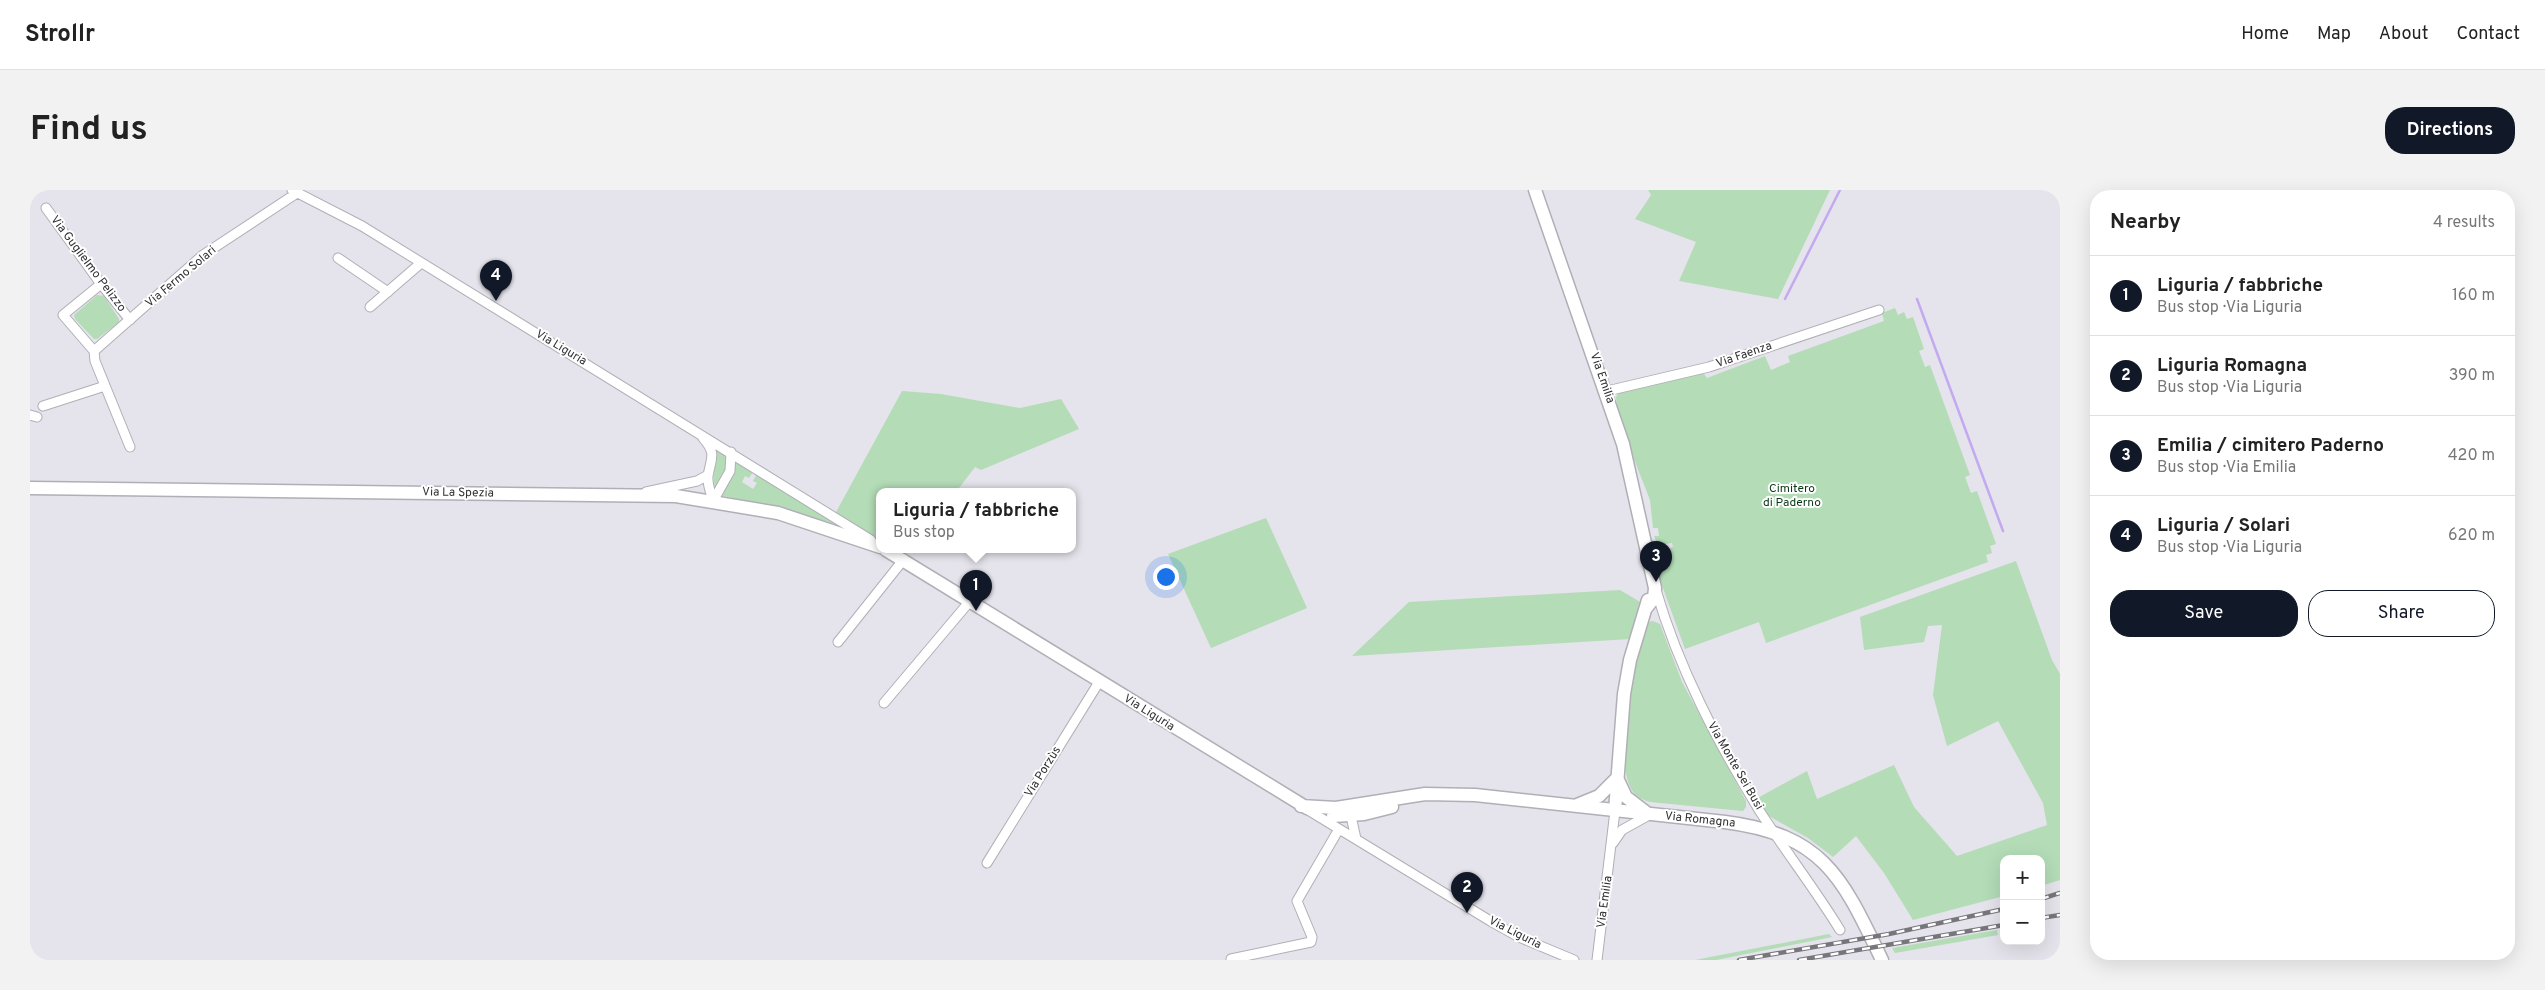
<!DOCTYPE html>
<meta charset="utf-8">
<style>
:root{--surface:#fff;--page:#f2f2f2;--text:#222;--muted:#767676;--line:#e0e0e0;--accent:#111827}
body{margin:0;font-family:Overpass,sans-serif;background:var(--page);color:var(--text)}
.controls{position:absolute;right:15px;bottom:15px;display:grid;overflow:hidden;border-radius:10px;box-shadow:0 5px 20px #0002}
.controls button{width:45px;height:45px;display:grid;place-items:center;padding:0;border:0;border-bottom:1px solid var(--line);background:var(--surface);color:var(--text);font:25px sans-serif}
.you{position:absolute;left:1135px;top:386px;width:18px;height:18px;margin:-12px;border:4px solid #fff;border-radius:50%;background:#1a73e8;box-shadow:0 0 0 8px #1a73e833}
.badge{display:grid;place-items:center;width:32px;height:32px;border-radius:50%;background:var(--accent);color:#fff;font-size:16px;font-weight:700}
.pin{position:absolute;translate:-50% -41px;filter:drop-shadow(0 1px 2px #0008)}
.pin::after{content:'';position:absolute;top:26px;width:18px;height:15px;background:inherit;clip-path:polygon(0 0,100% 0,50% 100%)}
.popup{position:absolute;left:846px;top:298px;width:200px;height:65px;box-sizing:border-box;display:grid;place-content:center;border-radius:10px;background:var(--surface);filter:drop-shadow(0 1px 4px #0005);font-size:16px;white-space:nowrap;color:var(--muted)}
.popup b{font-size:19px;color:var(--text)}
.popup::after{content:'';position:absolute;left:50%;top:100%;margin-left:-10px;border:10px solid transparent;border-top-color:var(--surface)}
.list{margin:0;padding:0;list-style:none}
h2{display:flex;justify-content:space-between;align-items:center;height:65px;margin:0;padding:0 20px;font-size:21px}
h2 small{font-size:16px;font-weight:400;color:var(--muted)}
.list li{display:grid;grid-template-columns:32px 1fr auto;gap:15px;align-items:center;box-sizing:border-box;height:80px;padding:0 20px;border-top:1px solid var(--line)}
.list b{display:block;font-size:19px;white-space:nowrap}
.list p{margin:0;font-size:16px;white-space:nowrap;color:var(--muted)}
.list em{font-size:16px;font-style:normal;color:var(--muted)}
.actions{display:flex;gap:10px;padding:15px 20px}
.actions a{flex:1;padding:11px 0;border:1px solid var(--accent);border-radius:20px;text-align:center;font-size:18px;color:var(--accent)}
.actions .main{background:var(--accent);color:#fff}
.map{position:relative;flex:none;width:2030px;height:770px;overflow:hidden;border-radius:20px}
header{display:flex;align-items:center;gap:30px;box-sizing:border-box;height:70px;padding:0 25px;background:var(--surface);border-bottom:1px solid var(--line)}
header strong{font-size:24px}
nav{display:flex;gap:28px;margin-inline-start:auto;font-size:18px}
.intro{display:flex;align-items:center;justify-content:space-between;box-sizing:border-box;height:120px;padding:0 30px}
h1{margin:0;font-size:35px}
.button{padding:12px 22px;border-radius:20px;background:var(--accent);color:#fff;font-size:18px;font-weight:700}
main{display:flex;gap:30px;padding:0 30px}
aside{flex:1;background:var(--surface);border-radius:20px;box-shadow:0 5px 20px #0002}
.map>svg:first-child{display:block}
.green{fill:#b3dcb7}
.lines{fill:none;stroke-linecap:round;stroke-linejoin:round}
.stream{stroke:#c3aaf0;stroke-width:2.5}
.street-casing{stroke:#b1afb6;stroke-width:11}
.secondary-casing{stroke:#b1afb6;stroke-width:15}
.street{stroke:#fff;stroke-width:9}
.secondary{stroke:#fff;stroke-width:12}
.rail-casing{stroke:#77767b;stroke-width:4.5}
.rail{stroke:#fff;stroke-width:2.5;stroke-dasharray:8;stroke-linecap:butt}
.labels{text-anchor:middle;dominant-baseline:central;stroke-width:4;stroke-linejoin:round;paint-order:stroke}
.street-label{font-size:12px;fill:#302f32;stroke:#fff}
.park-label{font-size:12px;fill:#0a3915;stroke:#fff}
</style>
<header>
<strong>Strollr</strong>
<nav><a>Home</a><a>Map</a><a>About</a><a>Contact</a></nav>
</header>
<div class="intro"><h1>Find us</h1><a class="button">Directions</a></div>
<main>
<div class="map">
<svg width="2030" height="770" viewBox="0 0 2030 770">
<rect width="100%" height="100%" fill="#e5e3eb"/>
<path class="green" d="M1618,0H1800L1748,109L1649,91L1666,52L1605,29L1621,5Z
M67,105L74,106L89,129V132L67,149H64L45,129L44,125Z
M1865,118L1868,125L1874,122L1877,129L1883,127L1894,159L1889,161L1895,177L1900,175L1940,285L1935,287L1941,303L1947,301L1966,354L1960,356L1962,363L1956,365L1958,372L1736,453L1729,432L1655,459L1629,387L1631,363L1643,357L1642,353L1628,355L1624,346H1629L1628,338H1623L1620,310L1588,228L1586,207L1590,202L1670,184H1674L1677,188L1735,166L1741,180L1760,172L1758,166L1854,131L1852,123Z
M872,201L911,204L990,218L1031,209L1049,239L951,280L945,277L926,302H850V353L805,324Z
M685,257L698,264L699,275L686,300C680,285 689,272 685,257Z
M706,268L724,280L719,288L715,286L712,292L723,299L727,293L723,291L728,282L818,338L756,319L689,305L702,287Z
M1236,328L1277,418L1181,458L1138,364Z
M1986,371L2022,470L2030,484V690L2011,696V669H1974V706L1883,730L1854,683L1826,646L1803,667L1778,648L1730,621L1724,610L1777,581L1787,609L1864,575L1884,617L1927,666L2017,635L2013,613L1968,531L1917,556L1903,505L1912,435L1898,436L1894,452L1834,460L1830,427Z
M1590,400L1610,412L1600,449L1322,466L1379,412Z
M1623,431L1630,434L1652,492L1716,611V617L1713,621L1620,612C1614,610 1608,608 1604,603C1580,572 1605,471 1616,437L1618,432Z
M1967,740L1968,745L1865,763L1862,758Z
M1799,744L1802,747L1686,770H1665Z"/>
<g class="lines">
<path class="stream" d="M1755,109L1810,0
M1887,109L1973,341"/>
<g class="street-casing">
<path id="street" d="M262,0L332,36L841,350
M16,18L71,94L100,130
M308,68L358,102
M340,117L391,73
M64,161L33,125L71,94
M1577,201L1679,177L1849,120
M13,216L75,196
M0,225L7,227
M673,248C687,264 681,268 678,286C677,294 681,303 683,311
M100,257L65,171L64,161L173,65L267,3
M616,302L667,291L678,285
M683,311L700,281L701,262
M1626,400C1649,479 1687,551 1729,620C1755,661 1785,699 1810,740
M808,452L874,369
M854,513L940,411
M1273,617L1462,732L1489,747L1544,770
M1318,622L1321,626L1326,649
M1583,653L1592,640L1619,625
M957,673L1069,492
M1201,769L1281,752L1282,747L1267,711L1309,639
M1567,770L1585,621"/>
</g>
<g class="secondary-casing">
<path id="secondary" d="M1505,0L1593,254L1625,398L1624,408L1617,417
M0,298L646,306L748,323L850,357
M856,360L1277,618
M1588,590L1596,607L1617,623
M1547,615L1569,606L1587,588
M1271,616L1306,618L1395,604L1445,605L1695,632C1794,645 1812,687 1852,770
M1585,621L1594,504L1600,470L1618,410
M1303,626L1334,624L1362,617"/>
</g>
<use href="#street" class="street"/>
<use href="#secondary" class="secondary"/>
<g class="rail-casing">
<path id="rail" d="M2011,709L2030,703
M2011,728L2030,725
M1709,770L1859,744L1974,719
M1769,770L1974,735"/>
</g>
<use href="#rail" class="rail"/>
</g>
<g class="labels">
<g class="street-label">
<text transform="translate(58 74) rotate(53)">Via Guglielmo Pelizzo</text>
<text transform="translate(151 87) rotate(-40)">Via Fermo Solari</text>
<text transform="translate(531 158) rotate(31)">Via Liguria</text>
<text transform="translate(1714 165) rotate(-19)">Via Faenza</text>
<text transform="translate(1572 188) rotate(71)">Via Emilia</text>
<text transform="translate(428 303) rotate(1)">Via La Spezia</text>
<text transform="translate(1119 523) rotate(32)">Via Liguria</text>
<text transform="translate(1705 576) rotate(60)">Via Monte Sei Busi</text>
<text transform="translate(1013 582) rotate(-58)">Via Porzùs</text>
<text transform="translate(1670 630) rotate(6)">Via Romagna</text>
<text transform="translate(1575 712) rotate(-82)">Via Emilia</text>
<text transform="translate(1485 743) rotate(27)">Via Liguria</text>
</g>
<g class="park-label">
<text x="1762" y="299">Cimitero<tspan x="1762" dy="14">di Paderno</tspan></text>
</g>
</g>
</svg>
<div class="controls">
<button>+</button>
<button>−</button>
</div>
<div class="you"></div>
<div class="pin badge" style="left:946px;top:421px">1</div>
<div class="popup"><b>Liguria / fabbriche</b>Bus stop</div>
<div class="pin badge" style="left:1437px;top:723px">2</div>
<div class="pin badge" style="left:1626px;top:392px">3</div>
<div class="pin badge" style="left:466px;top:111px">4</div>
</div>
<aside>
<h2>Nearby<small>4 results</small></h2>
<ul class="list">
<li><span class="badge">1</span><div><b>Liguria / fabbriche</b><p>Bus stop · Via Liguria</p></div><em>160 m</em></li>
<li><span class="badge">2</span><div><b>Liguria Romagna</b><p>Bus stop · Via Liguria</p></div><em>390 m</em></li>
<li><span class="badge">3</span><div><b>Emilia / cimitero Paderno</b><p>Bus stop · Via Emilia</p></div><em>420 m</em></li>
<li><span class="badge">4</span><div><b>Liguria / Solari</b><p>Bus stop · Via Liguria</p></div><em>620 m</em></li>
</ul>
<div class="actions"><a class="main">Save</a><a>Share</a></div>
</aside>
</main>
